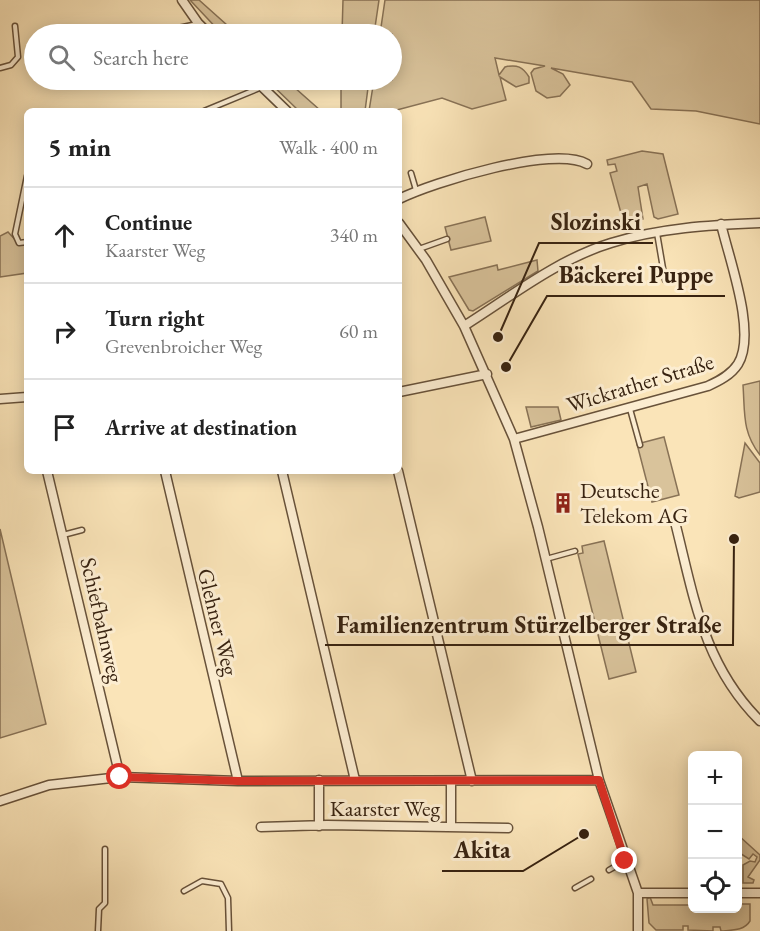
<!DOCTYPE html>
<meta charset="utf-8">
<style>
:root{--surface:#fff;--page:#f2f2f2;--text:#222;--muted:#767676;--line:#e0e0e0}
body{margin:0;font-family:"EB Garamond",serif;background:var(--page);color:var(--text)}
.controls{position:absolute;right:18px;bottom:18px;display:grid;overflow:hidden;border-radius:9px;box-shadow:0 3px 15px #0003}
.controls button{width:54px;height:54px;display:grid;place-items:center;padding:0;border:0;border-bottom:2px solid var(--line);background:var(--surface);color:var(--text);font:30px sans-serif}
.stop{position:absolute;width:18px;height:18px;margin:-14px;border:4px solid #d93025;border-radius:50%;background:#fff}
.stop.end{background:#d93025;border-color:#fff;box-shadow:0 2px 6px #0008}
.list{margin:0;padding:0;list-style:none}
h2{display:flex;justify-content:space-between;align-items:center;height:78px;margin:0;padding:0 24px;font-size:26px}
h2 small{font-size:20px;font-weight:400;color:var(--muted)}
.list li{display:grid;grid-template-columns:39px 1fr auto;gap:18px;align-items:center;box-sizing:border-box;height:96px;padding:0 24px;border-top:2px solid var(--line)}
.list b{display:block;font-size:22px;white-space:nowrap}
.list p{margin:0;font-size:20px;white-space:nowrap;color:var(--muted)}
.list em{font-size:20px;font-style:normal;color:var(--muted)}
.icon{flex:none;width:33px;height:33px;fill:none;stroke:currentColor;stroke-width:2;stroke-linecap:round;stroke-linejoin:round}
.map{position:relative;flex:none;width:760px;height:931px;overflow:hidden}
.search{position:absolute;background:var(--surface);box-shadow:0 3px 15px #0003;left:24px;top:24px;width:378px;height:66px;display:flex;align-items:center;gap:15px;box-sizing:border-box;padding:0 21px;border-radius:33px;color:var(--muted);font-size:22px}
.panel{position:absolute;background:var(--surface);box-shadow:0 3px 15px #0003;left:24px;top:108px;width:378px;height:366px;border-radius:9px}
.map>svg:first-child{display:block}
.green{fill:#d9c39b;stroke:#887256;stroke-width:1.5}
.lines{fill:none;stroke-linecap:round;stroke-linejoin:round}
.lane-casing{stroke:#68523a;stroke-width:7}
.street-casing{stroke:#68523a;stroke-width:11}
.lane{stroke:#fcedd1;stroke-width:4}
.street{stroke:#fcedd1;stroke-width:8}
.route{stroke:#d93025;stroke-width:8}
.labels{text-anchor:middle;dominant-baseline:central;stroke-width:6;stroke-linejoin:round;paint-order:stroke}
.street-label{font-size:22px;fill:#372210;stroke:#fcedd1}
.poi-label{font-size:22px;fill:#372210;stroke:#fcedd1;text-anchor:start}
.leader{fill:none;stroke:#372210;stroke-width:2}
.callout-dot{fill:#372210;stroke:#fcedd1;stroke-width:2}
.callout-label{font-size:24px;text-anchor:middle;font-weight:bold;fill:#372210;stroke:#fcedd1;stroke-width:6;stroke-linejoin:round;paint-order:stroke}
</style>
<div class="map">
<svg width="760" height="931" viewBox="0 0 760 931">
<rect width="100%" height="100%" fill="#fae4b8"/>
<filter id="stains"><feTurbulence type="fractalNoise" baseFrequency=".00333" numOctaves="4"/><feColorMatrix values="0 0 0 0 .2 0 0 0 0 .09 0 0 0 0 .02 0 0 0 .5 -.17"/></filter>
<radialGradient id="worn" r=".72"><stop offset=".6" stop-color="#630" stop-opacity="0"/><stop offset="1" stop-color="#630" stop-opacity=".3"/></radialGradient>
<path class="green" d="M190,0H199L237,34H222Z
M343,0H379L374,34H342Z
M385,0H760V124L696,111L651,109L632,82L551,68L563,74L570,85L560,96L547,98L536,91L531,73L534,69L545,66L495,58L499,75L505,67C517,64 523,67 529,77V83L516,87L500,77L506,100L472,109L442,98L393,111H369L374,80H392V34H380Z
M267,80H286L321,111H299Z
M341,80H369L365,111H341Z
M642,151L663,154L678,214L658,219L654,217L647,184L638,187L643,219L624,224L610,173L617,171L615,164L608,165L607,160Z
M485,217L491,241L451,250L445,227Z
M8,232L20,245H27V273L0,277V236Z
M537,260L538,271L473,311L469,310L449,277L497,265L498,270Z
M760,381V455C742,432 745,413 743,385Z
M526,407H558L561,420L531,427Z
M664,437L679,495L652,502L637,444Z
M745,443L760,463V492L739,498L735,496Z
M0,529L46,724L0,738Z
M604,541L636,672L609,679L578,554L583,553L582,546Z
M738,835L760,855V860L748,877L754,880L753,883H743V865L750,861L755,862L757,857L753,854L749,859L738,852Z
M650,897L653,905H692V908H738V904H750V921C744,931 732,930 721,931L720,927H713V931L688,930V926H683V930H656L649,923L647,899Z"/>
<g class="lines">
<g class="lane-casing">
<path id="lane" d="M150,34L197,24
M0,68L11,65L18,57L15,26
M204,111L262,87
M411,173L416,190
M27,176L15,234L19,243L27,242
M657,233L665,280
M419,249L447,239
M630,409L640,445
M63,535L82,530
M546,559L575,551
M609,870L625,861
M575,888L591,879
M184,891L202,881L221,884L228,898L229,931
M98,931L99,909L105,903V849"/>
</g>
<g class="street-casing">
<path id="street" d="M182,0L198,23L209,34
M255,80L287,111
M399,199C433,182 554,145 587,164
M399,223L426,260L464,326L514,439L538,527L599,780L638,893V931
M464,326C510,297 558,259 611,243C659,228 710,225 760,223
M399,392L487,374
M0,399L27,397
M514,439L708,386C719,381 731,375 738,364C757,333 729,259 721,224
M47,471L120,777
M165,471L238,781
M282,471L355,780
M398,471L472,781
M675,522C694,597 703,664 760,721
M319,780V826
M451,781V827
M0,801L49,785L120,777L238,781L599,780
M261,827L327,825L508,828
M638,893H692
M738,893H760"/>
</g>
<use href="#lane" class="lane"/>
<use href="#street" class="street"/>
</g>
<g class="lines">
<path class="route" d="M120,777L238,781L599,780L625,861"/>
</g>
<defs>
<g id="building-bare" transform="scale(1.62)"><path d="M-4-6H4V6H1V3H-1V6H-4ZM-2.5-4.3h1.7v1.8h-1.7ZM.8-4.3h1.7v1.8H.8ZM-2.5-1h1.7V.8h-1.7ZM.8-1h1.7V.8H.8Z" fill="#8f2418" stroke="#fcedd1" stroke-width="2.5" paint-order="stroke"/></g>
</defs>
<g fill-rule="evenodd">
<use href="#building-bare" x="563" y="503"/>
</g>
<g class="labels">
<g class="street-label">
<text transform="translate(640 383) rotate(-17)">Wickrather Straße</text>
<text transform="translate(102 620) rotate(77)">Schiefbahnweg</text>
<text transform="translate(218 622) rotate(76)">Glehner Weg</text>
<text x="385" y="808">Kaarster Weg</text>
</g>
<g class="poi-label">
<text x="580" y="490">Deutsche<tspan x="580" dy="25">Telekom AG</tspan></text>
</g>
</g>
<path class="leader" d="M498 337L539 243H653M506 367L547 296H725M734 539L733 645H325M584 834L523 871H442"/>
<g class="callout-dot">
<circle cx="498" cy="337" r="6"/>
<circle cx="506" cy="367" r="6"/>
<circle cx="734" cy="539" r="6"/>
<circle cx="584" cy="834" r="6"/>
</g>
<g class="callout-label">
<text x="596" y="230">Slozinski</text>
<text x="636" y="283">Bäckerei Puppe</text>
<text x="529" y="633">Familienzentrum Stürzelberger Straße</text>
<text x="482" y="858">Akita</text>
</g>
<rect width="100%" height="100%" filter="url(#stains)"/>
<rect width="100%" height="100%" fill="url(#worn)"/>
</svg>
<div class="controls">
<button>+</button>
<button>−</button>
<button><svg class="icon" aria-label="locate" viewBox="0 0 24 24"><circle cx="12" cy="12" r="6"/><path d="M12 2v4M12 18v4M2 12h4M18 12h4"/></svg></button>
</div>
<div class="stop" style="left:120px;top:777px"></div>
<div class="stop end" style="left:625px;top:861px"></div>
<div class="search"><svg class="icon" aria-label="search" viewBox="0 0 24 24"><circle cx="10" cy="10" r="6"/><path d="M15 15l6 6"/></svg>Search here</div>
<section class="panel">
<h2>5 min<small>Walk · 400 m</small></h2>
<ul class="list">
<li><svg class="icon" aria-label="ahead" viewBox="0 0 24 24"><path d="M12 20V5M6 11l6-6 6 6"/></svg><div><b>Continue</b><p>Kaarster Weg</p></div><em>340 m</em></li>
<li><svg class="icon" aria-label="right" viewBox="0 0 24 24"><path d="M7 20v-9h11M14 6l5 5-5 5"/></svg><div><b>Turn right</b><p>Grevenbroicher Weg</p></div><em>60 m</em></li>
<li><svg class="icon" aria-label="arrive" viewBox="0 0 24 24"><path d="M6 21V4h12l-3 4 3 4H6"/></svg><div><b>Arrive at destination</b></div></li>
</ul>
</section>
</div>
